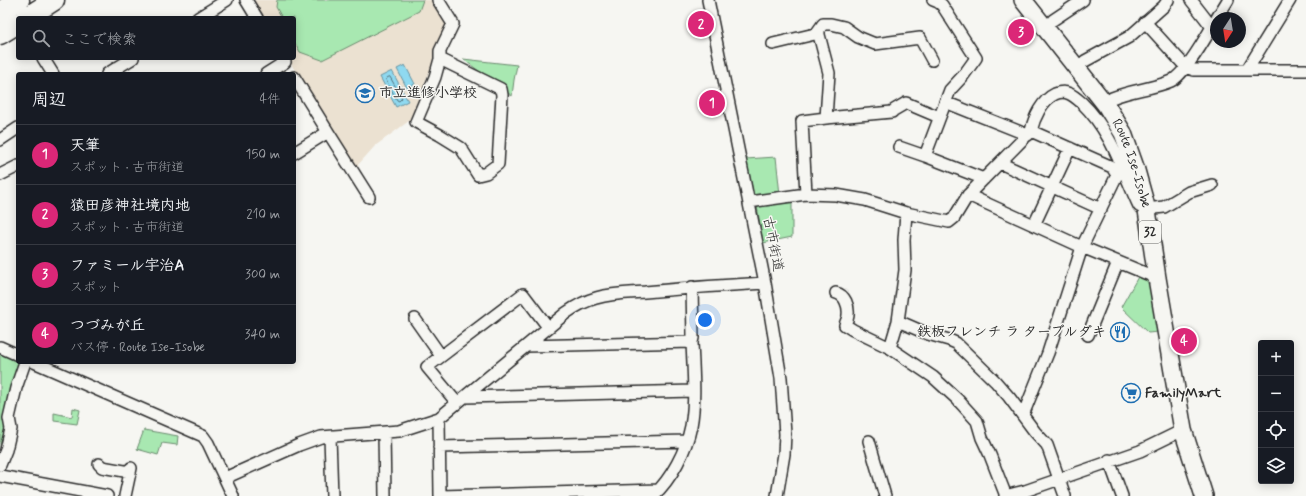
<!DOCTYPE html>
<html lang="ja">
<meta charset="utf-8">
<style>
:root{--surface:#171b24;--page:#20242c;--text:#f1f3f6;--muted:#9ea1a6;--line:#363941;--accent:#db2777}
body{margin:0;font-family:Mynerve,"Klee One",sans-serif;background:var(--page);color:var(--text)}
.controls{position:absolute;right:12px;bottom:12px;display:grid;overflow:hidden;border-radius:4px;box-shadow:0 2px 10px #0003}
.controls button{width:36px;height:36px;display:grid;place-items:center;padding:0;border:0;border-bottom:1px solid var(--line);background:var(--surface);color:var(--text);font:20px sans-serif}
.compass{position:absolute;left:1210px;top:12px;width:36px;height:36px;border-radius:50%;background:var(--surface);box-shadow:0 2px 10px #0003;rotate:192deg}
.you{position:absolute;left:705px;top:320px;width:14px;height:14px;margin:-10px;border:3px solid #fff;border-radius:50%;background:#1a73e8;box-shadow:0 0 0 6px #1a73e833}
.badge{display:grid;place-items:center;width:26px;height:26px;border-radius:50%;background:var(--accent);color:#fff;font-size:13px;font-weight:700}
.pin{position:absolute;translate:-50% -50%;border:2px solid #fff;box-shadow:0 1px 4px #0006}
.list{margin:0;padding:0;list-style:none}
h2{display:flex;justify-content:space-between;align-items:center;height:52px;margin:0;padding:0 16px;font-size:17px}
h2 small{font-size:13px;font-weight:400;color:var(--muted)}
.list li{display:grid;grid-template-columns:26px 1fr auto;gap:12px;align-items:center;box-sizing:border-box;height:60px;padding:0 16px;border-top:1px solid var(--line)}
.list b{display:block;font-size:15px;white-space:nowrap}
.list p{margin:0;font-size:13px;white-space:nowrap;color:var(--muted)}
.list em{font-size:13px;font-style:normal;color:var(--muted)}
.icon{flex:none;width:22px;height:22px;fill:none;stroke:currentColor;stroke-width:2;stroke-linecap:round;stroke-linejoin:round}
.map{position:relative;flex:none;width:1306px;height:496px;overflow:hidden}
.search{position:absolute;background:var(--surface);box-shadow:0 2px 10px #0003;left:16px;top:16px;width:280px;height:44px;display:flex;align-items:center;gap:10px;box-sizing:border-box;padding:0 14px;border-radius:4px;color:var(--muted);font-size:15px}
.panel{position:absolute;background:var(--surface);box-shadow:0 2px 10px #0003;left:16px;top:72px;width:280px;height:292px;border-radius:4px}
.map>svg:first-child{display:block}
.built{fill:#ebe1d1}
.green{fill:#a8e8b1;stroke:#6a8a6e}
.water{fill:#8fd9f0;stroke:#6793a1}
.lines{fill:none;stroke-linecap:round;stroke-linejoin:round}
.shore{stroke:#53717a;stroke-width:1}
.street-casing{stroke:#2b2b2b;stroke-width:14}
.primary-casing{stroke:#2b2b2b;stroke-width:20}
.highway-casing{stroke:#2b2b2b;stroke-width:23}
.street{stroke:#f6f6f2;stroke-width:11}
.primary{stroke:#f6f6f2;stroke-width:17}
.highway{stroke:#f6f6f2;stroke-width:20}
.labels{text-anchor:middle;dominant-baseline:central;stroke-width:3;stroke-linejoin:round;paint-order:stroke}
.shield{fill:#f6f6f2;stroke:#686867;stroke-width:1}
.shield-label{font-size:13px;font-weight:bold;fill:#2b2b2b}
.poi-label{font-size:14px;font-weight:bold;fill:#2b2b2b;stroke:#f6f6f2;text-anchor:start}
.street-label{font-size:14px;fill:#2b2b2b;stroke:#f6f6f2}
</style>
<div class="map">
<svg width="1306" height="496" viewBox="0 0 1306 496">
<rect width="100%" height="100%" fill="#f6f6f2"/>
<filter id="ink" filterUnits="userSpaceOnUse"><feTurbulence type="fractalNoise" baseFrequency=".025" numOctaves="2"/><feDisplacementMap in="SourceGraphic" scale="8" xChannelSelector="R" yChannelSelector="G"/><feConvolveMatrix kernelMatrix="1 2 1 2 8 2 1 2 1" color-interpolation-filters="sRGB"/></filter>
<g filter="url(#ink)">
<path class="built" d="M250,0H434L448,21L435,49L432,65L409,121L375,146L357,166L287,58H294V18H261Z"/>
<path class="green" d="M277,0H423L419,11L322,60L300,52L294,41V18H282L276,7Z
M463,59L517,65L514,80L512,96Z
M776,157L780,195L754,197L746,159Z
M792,201V237L763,243L757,206Z
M1139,275L1151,280L1158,332L1148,333L1121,307Z
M0,350L18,358V362H22L8,429L0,451Z
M73,408L80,410L77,424L54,421V413L72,417Z
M144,430L178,436L177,445L162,443L158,455L137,449Z"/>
<path class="water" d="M405,65L415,84L407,88L397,69Z
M392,71L408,101L396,107L380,77Z"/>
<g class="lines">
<path class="shore" d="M390,77L402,98L399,101L397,100L386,80L387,78Z"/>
<g class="street-casing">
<path id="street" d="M246,0L257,18
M438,0L453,24L440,51V59
M708,0L765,283L781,378L785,434L784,454L777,496
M933,0L938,2L942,5L976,58L963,76L950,90L925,156L984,179
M1191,0L1212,27
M198,18L227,0
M1217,18L1228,0
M1053,20L1083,0
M1145,22L1186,67L1194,70H1306
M773,44L819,33
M43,58L53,74
M440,59L501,89L502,95L498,164L486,173L478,175L461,148L440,135L416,122L435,77Z
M1085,61L1129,37L1164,6L1168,0
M1247,70L1290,0
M107,74L133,58
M266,74L285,62
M294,77L328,132L294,153
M1112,98C1131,90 1152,89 1171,81C1185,75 1208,34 1216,20
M945,102L1028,135
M894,110L906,103L939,117
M826,118L892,112
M328,132L369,197
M0,140L18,128
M899,147L925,156
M1000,163L1101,209
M0,175L18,166
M806,194L802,121L826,118L829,73L818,31L823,24H831L844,27L858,37L875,44L920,38L932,60
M968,195L1082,247L1157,278
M749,202L806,194L836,195L865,200L906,213L949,222L954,218L968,195L1031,131C1034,118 1042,100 1055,94C1067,89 1074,96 1082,103C1112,132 1122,170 1139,206L1143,208
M1155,208L1164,207L1189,192L1212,185
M906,213L904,240L905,270L898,321L890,348L933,377L957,399L977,421L982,438L990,455L1006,496
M1034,225L1070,148
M836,293C845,295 849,306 848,315C848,318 846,322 845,325L853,330L890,348
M415,319L441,356
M898,321L928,334L949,340L956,343L995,381L1009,397L1035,432L1047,445L1065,496
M1088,335L1118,262
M526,346L692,342
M0,347L18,355
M34,362L203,436L208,443L233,496
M465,397L693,391
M457,403L427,367L523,294L548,327
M1023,415L1048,353L1082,247L1117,175L1112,167L1031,131
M439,418L440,496L659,490
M384,433L385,496
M330,437L332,496
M869,441L885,496
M439,447L687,441
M1109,460L1122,496
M99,464L102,467L130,472
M0,465L6,450L11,429L9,418L16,388L25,362
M0,476L107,496
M225,478L299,445L321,437L399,431L439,418L566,313C576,306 585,301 596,298C612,293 629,293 645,292C685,288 725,285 765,283
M125,496L131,468
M653,496C672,478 686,451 691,426C696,399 693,369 692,342L693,338L692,287
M1005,496L1025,491L1140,451L1183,430"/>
</g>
<g class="primary-casing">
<g id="primary">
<path id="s1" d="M1023,0L1106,105L1123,133L1135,167L1147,210L1157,278L1183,430L1204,496"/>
</g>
</g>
<g class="highway-casing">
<path id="highway" d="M0,12L19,0
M26,18L54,0
M0,34L18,23"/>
</g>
<use href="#street" class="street"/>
<use href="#primary" class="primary"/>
<use href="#highway" class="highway"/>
</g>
</g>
<defs>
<g id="school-ring" transform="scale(1)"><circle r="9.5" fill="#f6f6f2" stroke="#1f6fb2" stroke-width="1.5"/><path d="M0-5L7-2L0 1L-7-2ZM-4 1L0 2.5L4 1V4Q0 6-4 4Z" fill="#1f6fb2"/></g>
<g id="restaurant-ring" transform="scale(1)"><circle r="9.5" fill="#f6f6f2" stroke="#1f6fb2" stroke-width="1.5"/><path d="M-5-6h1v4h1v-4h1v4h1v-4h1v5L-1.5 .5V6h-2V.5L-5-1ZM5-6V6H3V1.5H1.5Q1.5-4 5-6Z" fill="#1f6fb2"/></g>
<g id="supermarket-ring" transform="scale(1)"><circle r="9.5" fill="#f6f6f2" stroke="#1f6fb2" stroke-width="1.5"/><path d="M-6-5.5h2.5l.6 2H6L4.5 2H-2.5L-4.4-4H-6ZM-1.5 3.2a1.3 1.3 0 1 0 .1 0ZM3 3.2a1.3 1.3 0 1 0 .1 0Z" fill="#1f6fb2"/></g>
</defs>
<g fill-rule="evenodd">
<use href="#school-ring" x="365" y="93"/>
<use href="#restaurant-ring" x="1120" y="332"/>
<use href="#supermarket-ring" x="1131" y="393"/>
</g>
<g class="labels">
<rect class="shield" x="1139" y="221" width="22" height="22" rx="3"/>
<g class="shield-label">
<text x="1150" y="232">32</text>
</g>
<g class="poi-label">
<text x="379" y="93">市立進修小学校</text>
<text x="1106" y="332" text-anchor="end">鉄板フレンチ ラ ターブルダキ</text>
<text x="1145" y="393">FamilyMart</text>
</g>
<g class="street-label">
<text stroke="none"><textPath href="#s1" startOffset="198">Route Ise-Isobe</textPath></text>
<text transform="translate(773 244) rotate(79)">古市街道</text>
</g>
</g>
</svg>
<div class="controls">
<button>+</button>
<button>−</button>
<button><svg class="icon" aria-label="locate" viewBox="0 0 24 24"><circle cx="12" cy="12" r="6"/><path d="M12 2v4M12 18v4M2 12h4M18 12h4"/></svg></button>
<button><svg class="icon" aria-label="layers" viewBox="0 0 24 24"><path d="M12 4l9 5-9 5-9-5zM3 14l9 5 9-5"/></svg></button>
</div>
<svg class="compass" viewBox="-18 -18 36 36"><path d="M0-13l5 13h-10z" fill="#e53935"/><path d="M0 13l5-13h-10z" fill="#9ea1a6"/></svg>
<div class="you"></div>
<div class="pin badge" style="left:712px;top:103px">1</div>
<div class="pin badge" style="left:701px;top:24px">2</div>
<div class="pin badge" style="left:1021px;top:32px">3</div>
<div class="pin badge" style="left:1184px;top:341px">4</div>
<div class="search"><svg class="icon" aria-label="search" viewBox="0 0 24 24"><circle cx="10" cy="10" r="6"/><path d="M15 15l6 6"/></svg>ここで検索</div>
<section class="panel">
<h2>周辺<small>4件</small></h2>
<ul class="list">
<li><span class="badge">1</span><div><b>天筆</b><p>スポット · 古市街道</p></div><em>150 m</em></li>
<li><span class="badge">2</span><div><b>猿田彦神社境内地</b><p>スポット · 古市街道</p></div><em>210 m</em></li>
<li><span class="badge">3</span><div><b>ファミール宇治A</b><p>スポット</p></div><em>300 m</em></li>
<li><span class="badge">4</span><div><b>つづみが丘</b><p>バス停 · Route Ise-Isobe</p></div><em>340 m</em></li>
</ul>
</section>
</div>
